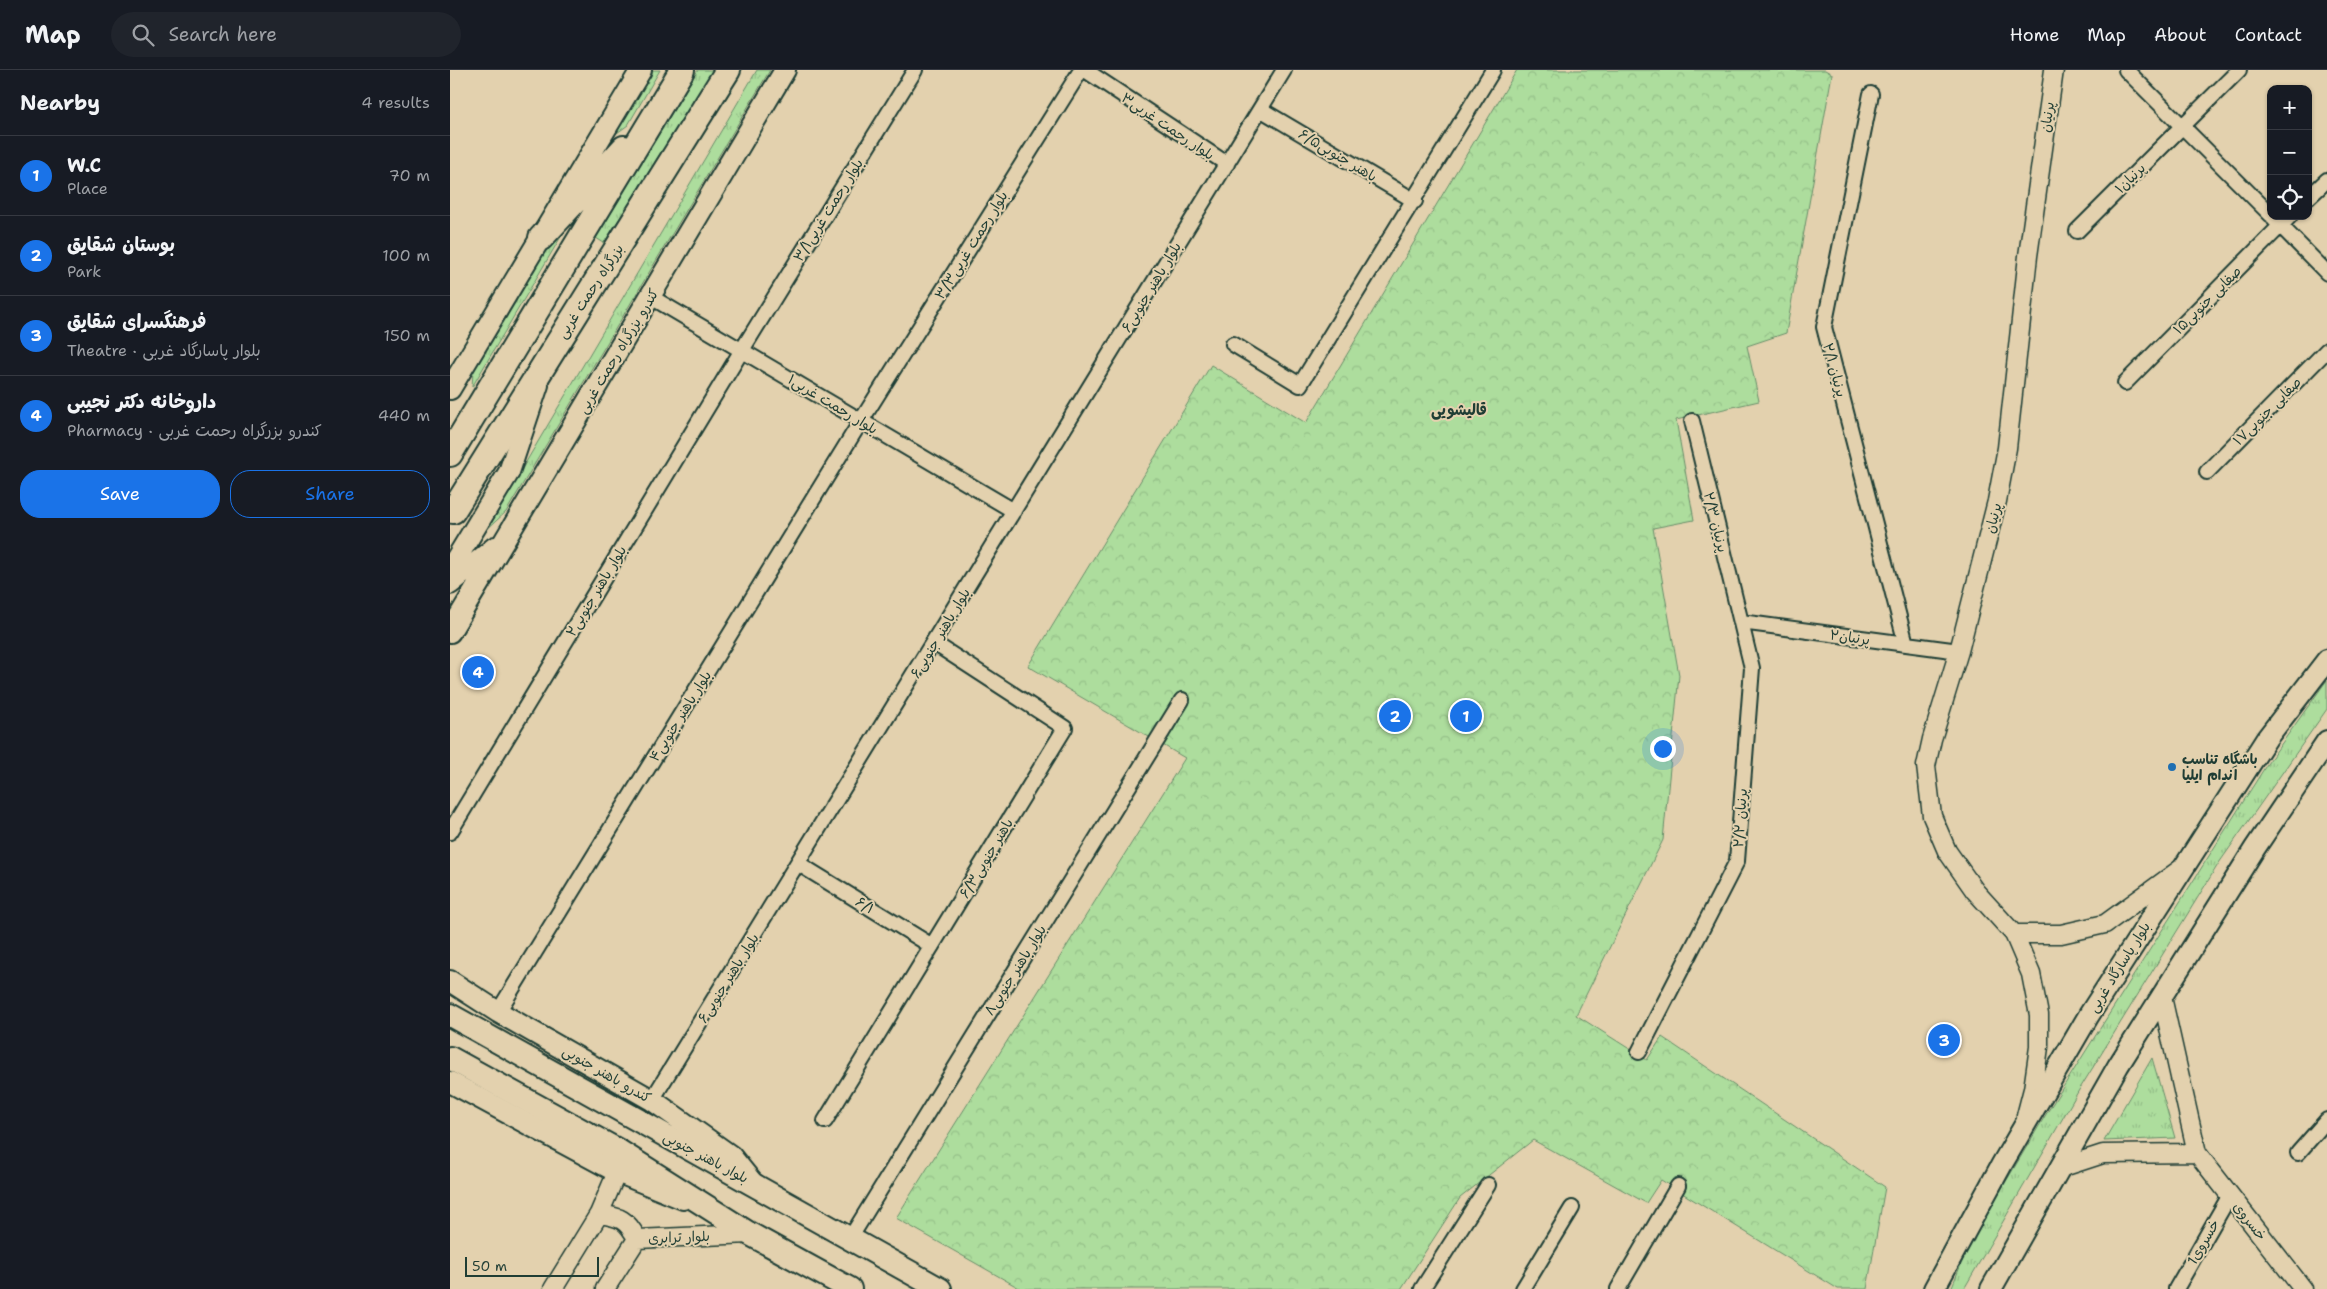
<!DOCTYPE html>
<meta charset="utf-8">
<style>
:root{--surface:#171b24;--page:#20242c;--text:#f1f3f6;--muted:#9ea1a6;--line:#363941;--accent:#1a73e8}
body{margin:0;font-family:"Shantell Sans","Playpen Sans Arabic",sans-serif;background:var(--page);color:var(--text)}
.controls{position:absolute;right:15px;top:15px;display:grid;overflow:hidden;border-radius:10px;box-shadow:0 1px 4px #0004}
.controls button{width:45px;height:45px;display:grid;place-items:center;padding:0;border:0;border-bottom:1px solid var(--line);background:var(--surface);color:var(--text);font:25px sans-serif}
.scale{position:absolute;left:15px;bottom:12px;width:134px;box-sizing:border-box;padding-left:5px;border:2px solid #1f3d34;border-top:0;font-size:14px;line-height:18px;white-space:nowrap;color:#1f3d34;-webkit-text-stroke:4px #e3d1ae;paint-order:stroke}
.you{position:absolute;left:1212px;top:678px;width:18px;height:18px;margin:-12px;border:4px solid #fff;border-radius:50%;background:#1a73e8;box-shadow:0 0 0 8px #1a73e833}
.badge{display:grid;place-items:center;width:32px;height:32px;border-radius:50%;background:var(--accent);color:#fff;font-size:16px;font-weight:700}
.pin{position:absolute;translate:-50% -50%;border:2px solid #fff;box-shadow:0 1px 5px #0006}
.list{margin:0;padding:0;list-style:none}
h2{display:flex;justify-content:space-between;align-items:center;height:65px;margin:0;padding:0 20px;font-size:21px}
h2 small{font-size:16px;font-weight:400;color:var(--muted)}
.list li{display:grid;grid-template-columns:32px 1fr auto;gap:15px;align-items:center;box-sizing:border-box;height:80px;padding:0 20px;border-top:1px solid var(--line)}
.list b{display:block;font-size:19px;white-space:nowrap}
.list p{margin:0;font-size:16px;white-space:nowrap;color:var(--muted)}
.list em{font-size:16px;font-style:normal;color:var(--muted)}
.actions{display:flex;gap:10px;padding:15px 20px}
.actions a{flex:1;padding:11px 0;border:1px solid var(--accent);border-radius:20px;text-align:center;font-size:18px;color:var(--accent)}
.actions .main{background:var(--accent);color:#fff}
.icon{flex:none;width:28px;height:28px;fill:none;stroke:currentColor;stroke-width:2;stroke-linecap:round;stroke-linejoin:round}
.map{position:relative;flex:none;width:1877px;height:1219px;overflow:hidden}
header{display:flex;align-items:center;gap:30px;box-sizing:border-box;height:70px;padding:0 25px;background:var(--surface);border-bottom:1px solid var(--line)}
header strong{font-size:24px}
nav{display:flex;gap:28px;margin-inline-start:auto;font-size:18px}
.search{width:350px;height:45px;background:var(--page);display:flex;align-items:center;gap:12px;box-sizing:border-box;padding:0 18px;border-radius:28px;color:var(--muted);font-size:19px}
main{display:flex}
aside{flex:1;background:var(--surface)}
.map>svg:first-child{display:block}
.grass{fill:url(#grass-tufts);stroke:#668d68}
.park{fill:url(#park-crowns);stroke:#668d68}
.lines{fill:none;stroke-linecap:round;stroke-linejoin:round}
.minor-casing{stroke:#1f3d34;stroke-width:18}
.tertiary-casing{stroke:#1f3d34;stroke-width:21}
.secondary-casing{stroke:#1f3d34;stroke-width:24}
.primary-casing{stroke:#1f3d34;stroke-width:26}
.trunk-casing{stroke:#1f3d34;stroke-width:28}
.minor{stroke:#e3d1ae;stroke-width:14}
.tertiary{stroke:#e3d1ae;stroke-width:18}
.secondary{stroke:#e3d1ae;stroke-width:20}
.primary{stroke:#e3d1ae;stroke-width:22}
.trunk{stroke:#e3d1ae;stroke-width:24}
.poi-dot{fill:#1f6fb2;stroke:#e3d1ae;stroke-width:2}
.labels{text-anchor:middle;dominant-baseline:central;stroke-width:4;stroke-linejoin:round;paint-order:stroke}
.street-label{font-size:14px;fill:#1f3d34;stroke:#e3d1ae}
.poi-label{font-size:14px;font-weight:bold;fill:#1f3d34;stroke:#e3d1ae;text-anchor:start}
.neighbourhood-label{font-size:15px;font-weight:bold;fill:#1f3d34;stroke:#e3d1ae}
</style>
<header>
<strong>Map</strong>
<div class="search"><svg class="icon" aria-label="search" viewBox="0 0 24 24"><circle cx="10" cy="10" r="6"/><path d="M15 15l6 6"/></svg>Search here</div>
<nav><a>Home</a><a>Map</a><a>About</a><a>Contact</a></nav>
</header>
<main>
<aside>
<h2>Nearby<small>4 results</small></h2>
<ul class="list">
<li><span class="badge">1</span><div><b>W.C</b><p>Place</p></div><em>70 m</em></li>
<li><span class="badge">2</span><div><b>بوستان شقایق</b><p>Park</p></div><em>100 m</em></li>
<li><span class="badge">3</span><div><b>فرهنگسرای شقایق</b><p>Theatre · بلوار پاسارگاد غربی</p></div><em>150 m</em></li>
<li><span class="badge">4</span><div><b>داروخانه دکتر نجیبی</b><p>Pharmacy · کندرو بزرگراه رحمت غربی</p></div><em>440 m</em></li>
</ul>
<div class="actions"><a class="main">Save</a><a>Share</a></div>
</aside>
<div class="map">
<svg width="1877" height="1219" viewBox="0 0 1877 1219">
<defs>
<pattern id="grass-tufts" width="24" height="20" patternUnits="userSpaceOnUse" patternTransform="scale(1.25)"><rect width="24" height="20" fill="#addd9d"/><path d="M3 7l-1-3M5 7V3M7 7l1-3M15 17l-1-3M17 17v-4M19 17l1-3" fill="none" stroke="#94bf88"/></pattern>
<pattern id="park-crowns" width="20" height="18" patternUnits="userSpaceOnUse" patternTransform="scale(1.25)"><rect width="20" height="18" fill="#addd9d"/><path d="M2 6a3 3 0 1 1 6 0M12 15a3 3 0 1 1 6 0" fill="none" stroke="#94bf88"/></pattern>
</defs>
<rect width="100%" height="100%" fill="#e3d1ae"/>
<filter id="ink" filterUnits="userSpaceOnUse"><feTurbulence type="fractalNoise" baseFrequency=".02" numOctaves="2"/><feDisplacementMap in="SourceGraphic" scale="10" xChannelSelector="R" yChannelSelector="G"/><feConvolveMatrix kernelMatrix="1 2 1 2 8 2 1 2 1" color-interpolation-filters="sRGB"/></filter>
<g filter="url(#ink)">
<path class="grass" d="M201,0H210L178,55L160,68Z
M248,0H263L154,173L146,168Z
M307,0H320L56,442L36,460Z
M122,148L22,317L23,301L107,159Z
M1877,610V639L1769,793L1629,1020L1514,1219H1501L1521,1170L1598,1041L1817,694Z
M1702,988L1725,1068L1654,1071Z"/>
<path class="park" d="M1067,0H1375L1382,4L1336,263L1297,276L1309,331L1226,350L1244,450L1203,458L1229,605L1213,770L1126,945L1197,990L1212,967L1435,1117L1417,1219H1388L1211,1110L1196,1133L1083,1070L1010,1128L951,1219H571L446,1148L735,688L578,596L761,295L856,353Z"/>
<g class="lines">
<g class="minor-casing">
<path id="minor" d="M635,0L777,94
M1676,0L1821,145
M1421,24L1374,257L1456,574
M810,39L965,131
M1858,128L1877,110
M1824,149L1877,203
M1627,161L1789,0
M201,227L564,441
M783,274L850,315L1043,0
M1675,313L1840,146
M1757,402L1877,280
M1291,552L1509,581
M0,762L292,280L465,0
M349,794L482,876
M48,942L411,351L631,0
M1189,982L1287,791L1302,598L1242,351
M202,1030L834,0
M375,1051L615,658L484,573
M1848,1083L1877,1050
M399,1170L732,630
M972,1219L1038,1115
M1073,1219L1122,1138
M1168,1219L1228,1116
M1726,1219L1780,1125"/>
</g>
<g class="tertiary-casing">
<path id="tertiary" d="M1564,864H1611L1655,854L1732,798
M1712,927L1747,1083L1853,1219
M1576,1046L1583,1019L1589,977V945L1581,904L1564,864L1525,821L1497,781L1482,746L1476,696L1482,669L1509,581L1547,431L1557,378L1578,186L1604,0
M1610,1098L1653,1084L1747,1083
M149,1144C170,1147 177,1149 187,1169
M103,1219L149,1144L167,1102
M155,1219L187,1169L300,1164"/>
</g>
<g class="secondary-casing">
<path id="secondary" d="M0,319L191,0
M0,499L59,402L88,315
M0,514L45,477
M0,562L335,0
M0,911L48,942L202,1030L281,1086L302,1112
M0,1012L167,1102L233,1129
M1484,1219L1552,1094L1639,945L1817,668L1877,590
M1541,1219L1668,996L1805,778L1877,671"/>
</g>
<g class="primary-casing">
<path id="primary" d="M0,945L490,1219
M0,988L169,1081L300,1164L400,1219"/>
</g>
<g class="trunk-casing">
<path id="trunk" d="M91,168L174,78
M0,384L232,0
M3,441L278,0"/>
</g>
<use href="#minor" class="minor"/>
<use href="#tertiary" class="tertiary"/>
<use href="#secondary" class="secondary"/>
<use href="#primary" class="primary"/>
<use href="#trunk" class="trunk"/>
</g>
</g>
<circle class="poi-dot" cx="1722" cy="697" r="5"/>
<g class="labels">
<g class="street-label">
<text transform="translate(1597 47) rotate(-82)">پرنیان</text>
<text transform="translate(718 56) rotate(34)">بلوار رحمت غربی۳</text>
<text transform="translate(888 85) rotate(31)">باهنر جنوبی۶/۵</text>
<text transform="translate(1680 108) rotate(-45)">پرنیان۱</text>
<text transform="translate(378 140) rotate(-58)">بلوار رحمت غربی۳/۱</text>
<text transform="translate(521 175) rotate(-58)">بلوار رحمت غربی۳/۳</text>
<text transform="translate(701 217) rotate(-59)">بلوار باهنر جنوبی۶</text>
<text transform="translate(140 221) rotate(-57)">بزرگراه رحمت غربی</text>
<text transform="translate(1757 230) rotate(-45)">صفایی جنوبی۱۵</text>
<text transform="translate(168 281) rotate(-59)">کندرو بزرگراه رحمت غربی</text>
<text transform="translate(1385 300) rotate(75)">پرنیان ۲/۱</text>
<text transform="translate(383 334) rotate(31)">بلوار رحمت غربی۱</text>
<text transform="translate(1817 341) rotate(-45)">صفایی جنوبی۱۷</text>
<text transform="translate(1543 448) rotate(-76)">پرنیان</text>
<text transform="translate(1266 452) rotate(76)">پرنیان ۲/۳</text>
<text transform="translate(146 521) rotate(-59)">بلوار باهنر جنوبی۲</text>
<text transform="translate(490 563) rotate(-59)">بلوار باهنر جنوبی۶</text>
<text transform="translate(1400 567) rotate(8)">پرنیان۲</text>
<text transform="translate(230 646) rotate(-58)">بلوار باهنر جنوبی۴</text>
<text transform="translate(1290 748) rotate(-86)">پرنیان ۲/۲</text>
<text transform="translate(536 788) rotate(-59)">۶/۳باهنر جنوبی</text>
<text transform="translate(415 835) rotate(32)">۶/۱</text>
<text transform="translate(1669 897) rotate(-58)">بلوار پاسارگاد غربی</text>
<text transform="translate(565 900) rotate(-58)">۸بلوار باهنر جنوبی</text>
<text transform="translate(278 908) rotate(-58)">بلوار باهنر جنوبی۶</text>
<text transform="translate(157 1004) rotate(30)">کندرو باهنر جنوبی</text>
<text transform="translate(256 1087) rotate(28)">بلوار باهنر جنوبی</text>
<text transform="translate(1800 1151) rotate(52)">خسروى</text>
<text transform="translate(229 1167) rotate(-2)">بلوار ترابری</text>
<text transform="translate(1753 1172) rotate(-60)">خسروى1</text>
</g>
<g class="poi-label">
<text x="1732" y="689">باشگاه تناسب<tspan x="1732" dy="16">اندام ایلیا</tspan></text>
</g>
<g class="neighbourhood-label">
<text x="1009" y="340">قالیشویی</text>
</g>
</g>
</svg>
<div class="controls">
<button>+</button>
<button>−</button>
<button><svg class="icon" aria-label="locate" viewBox="0 0 24 24"><circle cx="12" cy="12" r="6"/><path d="M12 2v4M12 18v4M2 12h4M18 12h4"/></svg></button>
</div>
<div class="scale">50 m</div>
<div class="you"></div>
<div class="pin badge" style="left:1016px;top:646px">1</div>
<div class="pin badge" style="left:945px;top:646px">2</div>
<div class="pin badge" style="left:1494px;top:970px">3</div>
<div class="pin badge" style="left:28px;top:602px">4</div>
</div>
</main>
